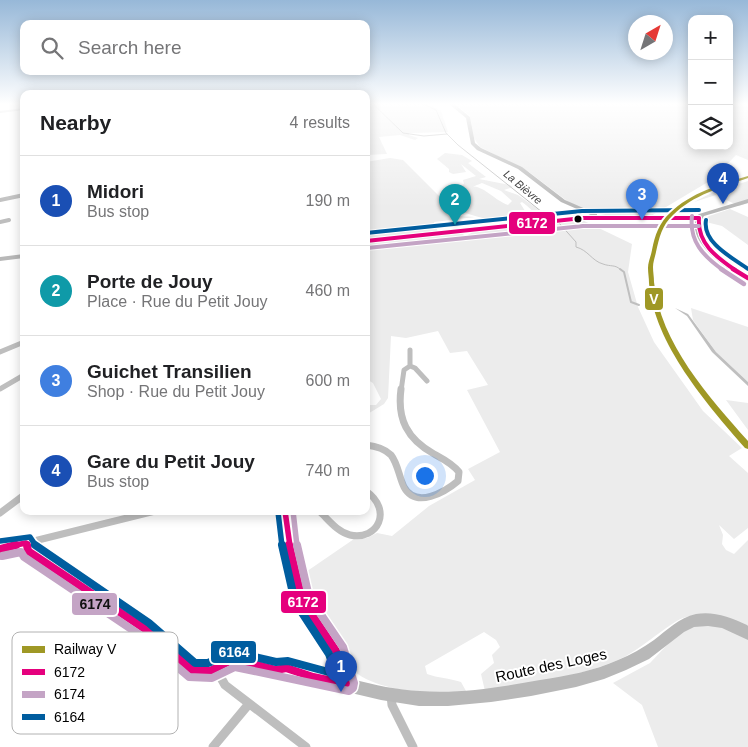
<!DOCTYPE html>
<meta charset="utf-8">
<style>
:root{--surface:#fff;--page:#f6f6f6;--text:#202124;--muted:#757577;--line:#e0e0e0;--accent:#b45309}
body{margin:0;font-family:Helvetica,sans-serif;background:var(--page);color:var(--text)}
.controls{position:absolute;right:15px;top:15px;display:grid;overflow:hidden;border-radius:10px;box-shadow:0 2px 12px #0003}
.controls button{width:45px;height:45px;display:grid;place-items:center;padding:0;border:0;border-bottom:1px solid var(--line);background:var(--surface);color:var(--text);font:25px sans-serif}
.compass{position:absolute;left:628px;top:15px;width:45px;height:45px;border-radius:50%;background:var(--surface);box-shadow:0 2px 12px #0003;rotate:39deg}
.you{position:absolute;left:424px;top:475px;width:18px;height:18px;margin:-12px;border:4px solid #fff;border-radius:50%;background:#1a73e8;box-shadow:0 0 0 8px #1a73e833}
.badge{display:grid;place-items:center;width:32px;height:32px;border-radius:50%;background:var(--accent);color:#fff;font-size:16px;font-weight:700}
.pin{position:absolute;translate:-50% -41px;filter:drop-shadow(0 1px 2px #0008)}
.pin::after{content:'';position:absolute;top:26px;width:18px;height:15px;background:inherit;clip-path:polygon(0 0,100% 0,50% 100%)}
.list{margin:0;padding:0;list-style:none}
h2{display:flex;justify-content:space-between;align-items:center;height:65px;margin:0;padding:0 20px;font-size:21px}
h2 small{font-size:16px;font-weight:400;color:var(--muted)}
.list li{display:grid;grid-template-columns:32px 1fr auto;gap:15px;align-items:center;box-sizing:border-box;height:90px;padding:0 20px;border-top:1px solid var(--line)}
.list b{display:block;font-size:19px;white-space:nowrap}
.list p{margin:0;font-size:16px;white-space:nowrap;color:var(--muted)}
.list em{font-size:16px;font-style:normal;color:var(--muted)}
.icon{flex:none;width:28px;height:28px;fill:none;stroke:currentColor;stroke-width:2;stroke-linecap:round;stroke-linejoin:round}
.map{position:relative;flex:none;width:748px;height:747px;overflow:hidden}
.search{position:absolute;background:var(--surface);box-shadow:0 2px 12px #0003;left:20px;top:20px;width:350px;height:55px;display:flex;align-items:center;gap:12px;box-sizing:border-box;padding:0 18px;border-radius:10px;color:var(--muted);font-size:19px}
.panel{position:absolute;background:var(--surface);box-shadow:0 2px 12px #0003;left:20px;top:90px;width:350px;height:425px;border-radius:10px}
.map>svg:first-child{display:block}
.green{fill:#ececec}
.water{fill:#bfbfbf}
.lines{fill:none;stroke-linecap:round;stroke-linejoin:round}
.stream-far1{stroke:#bfbfbf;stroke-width:1}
.stream{stroke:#bfbfbf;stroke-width:2}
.street-far3{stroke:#bebebe;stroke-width:4}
.street-far2{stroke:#bebebe;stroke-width:5}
.street-far1{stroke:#bebebe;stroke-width:7}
.street{stroke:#bebebe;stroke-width:9}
.secondary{fill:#b8b8b8;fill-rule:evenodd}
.bus-1-far3-casing{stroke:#fff;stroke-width:6}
.bus-1-far2-casing{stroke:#fff;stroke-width:8}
.bus-1-far1-casing{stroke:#fff;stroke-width:9}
.bus-1-casing{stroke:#fff;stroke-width:11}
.bus-2-far3-casing{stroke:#fff;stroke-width:6}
.bus-2-far2-casing{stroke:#fff;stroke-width:8}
.bus-2-far1-casing{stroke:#fff;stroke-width:9}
.bus-2-casing{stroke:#fff;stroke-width:11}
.bus-3-far2-casing{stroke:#fff;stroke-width:6}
.bus-3-far1-casing{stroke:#fff;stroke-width:9}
.bus-3-casing{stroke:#fff;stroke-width:11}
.bus-1-far3{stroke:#e5007d;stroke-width:4}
.bus-1-far2{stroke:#e5007d;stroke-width:4.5}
.bus-1-far1{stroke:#e5007d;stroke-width:5.5}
.bus-1{stroke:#e5007d;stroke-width:8}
.bus-2-far3{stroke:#c4a4c5;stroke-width:4}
.bus-2-far2{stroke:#c4a4c5;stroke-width:4.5}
.bus-2-far1{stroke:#c4a4c5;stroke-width:5.5}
.bus-2{stroke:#c4a4c5;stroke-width:8}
.bus-3-far2{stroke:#005d9f;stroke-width:4}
.bus-3-far1{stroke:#005d9f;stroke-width:5.5}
.bus-3{stroke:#005d9f;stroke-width:8}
.rail-1-casing{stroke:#fff;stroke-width:4}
.rail-1{fill:#9f9825;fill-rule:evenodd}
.bus-dot{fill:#000;stroke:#fff;stroke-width:2}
.labels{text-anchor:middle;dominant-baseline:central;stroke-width:4;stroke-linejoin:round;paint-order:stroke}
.far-water-label{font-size:11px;font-style:italic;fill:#444;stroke:#fff}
.near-street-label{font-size:15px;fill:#000;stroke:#fff}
.key{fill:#fff;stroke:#b2b2b2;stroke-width:1}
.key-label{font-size:14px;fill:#000}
.line-badge{stroke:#fff;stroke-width:2}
.badge-label{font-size:14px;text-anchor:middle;font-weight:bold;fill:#fff}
.pale-badge-label{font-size:14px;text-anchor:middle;font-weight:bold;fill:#111}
</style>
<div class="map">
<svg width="748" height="747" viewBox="0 0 748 747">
<rect width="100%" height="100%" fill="#fff"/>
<path class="green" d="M366,103H426L441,111L448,132L409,133V135L418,138L415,140L400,135L379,137L387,154L366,155Z
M454,103H692V146H729V103H748V160L736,155L713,179L651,216H611L595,213L571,204L529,172L480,147L474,138L470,116Z
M445,153L462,155L472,161L468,163L486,177L479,179L510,185L513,187L504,190L518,195L549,217C538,220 530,207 522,202L520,203L527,214C515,228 479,218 463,212L469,209L460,202L455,193C478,175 489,198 508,205L512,201L501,191L482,183L472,187L456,188L464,184L463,180L476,176L461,164L466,172L453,174L449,172V169L437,159Z
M390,158L403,160L459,216L475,217L434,222L438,232L366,239V162Z
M748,181V203L739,206L716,195L694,202L711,193Z
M730,209L748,217V245L722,226L702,221L709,216Z
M582,220L632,244L628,272L638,307L654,342L703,411L742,448L729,456L748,473V528L734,539L719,525L723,535L722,544L726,550L734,554L748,540V629C725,620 710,612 686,617C672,620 639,651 622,658C580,678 530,682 485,691L481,674L494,663L492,655L500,647L496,640L484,632L425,666L427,674C438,678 449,678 461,682L466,691C437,697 378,691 355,672C345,663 314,614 309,601C305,593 303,584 300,576L354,539L367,538L377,533L392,536L429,506L475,480L468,469L500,452L467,390L488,385L467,351L450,353L438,331L406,338L391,336L388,398L384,404L366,415V405H376L381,399L373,383L366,379V244L459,232L466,236L473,232Z
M691,308L748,327V382L716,352L693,320Z
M726,400L748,403V430Z
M708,624L732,628L748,636V747H658L642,705L613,683L650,663L682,629Z"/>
<path class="water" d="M675,308L688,314L716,352L748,382V386L712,352L687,316Z"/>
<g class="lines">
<path class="stream-far1" d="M372,103L403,133L424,136L447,134
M421,103L436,110L446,133L458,145L542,212
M559,223L576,242V247C588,250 592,261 603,264C611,267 615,264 621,270"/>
<path class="stream" d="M620,269L624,272L631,302L639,305"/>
<path class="street-far3" d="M0,200L24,195
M0,222L9,220"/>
<path class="street-far2" d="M410,350V366L415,368L427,381
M0,352L24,342
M0,389L24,375
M401,391L404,370L410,366"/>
<path class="street-far1" d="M366,445C375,446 384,448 391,455C398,464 399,477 404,487C416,509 445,492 458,481L459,472C452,463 443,459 434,454C407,439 397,419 401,389
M319,511C328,519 337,532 350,535C378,541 393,510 366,491
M0,513L24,495
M26,543L155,511"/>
<path class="street" d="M216,669L225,685L306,747
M391,695L392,705L413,747
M213,747L248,705"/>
<path class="secondary" d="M448,103H453L470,117L475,143L481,148L522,167L565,200L597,214V216H697L699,214L748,199V203L704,216C702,219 701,221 700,224C697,244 734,266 748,275V280C731,274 686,241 696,220H583L366,243V239L593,216L561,202L518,169L477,150L471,144L466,118Z
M24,108V110L0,113V111Z
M24,254V258L0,261V257Z
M279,511H291L293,535L308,597L341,646L352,679C375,685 397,690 420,691C460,694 501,687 540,680C566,676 594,671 618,660C630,655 643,648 654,640C667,630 679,618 696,614C713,611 731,617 747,625L748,626V640L722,628L708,626L694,627L684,632L649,659L626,670L604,679L576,687L531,696L491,702L448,706H419L381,700L313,684L299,678L270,676L235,666C219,674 205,682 187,675L140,634L24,555L22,549L0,555V543L26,538L30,539L33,548L150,624L195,663L209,664L234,652L270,662L299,664L315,670L337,676L330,654L296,600L281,535Z"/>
<g class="bus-1-far3-casing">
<path id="bus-1-far3" d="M699,218C697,243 716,257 735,270
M366,241L583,218H699"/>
</g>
<g class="bus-1-far2-casing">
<path id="bus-1-far2" d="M733,269L748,278"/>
</g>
<g class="bus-1-far1-casing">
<path id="bus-1-far1" d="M285,511L290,546
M11,546L26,543L27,546"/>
</g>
<g class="bus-1-casing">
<path id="bus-1" d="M27,545L28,551L145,629L192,670L210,671L234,659L276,670L286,668L313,677L347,684
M289,545L302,600L336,651L347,684
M0,549L16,545"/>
</g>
<g class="bus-2-far3-casing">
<path id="bus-2-far3" d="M692,216C689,241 703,256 723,270
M367,248L583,226H699"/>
</g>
<g class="bus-2-far2-casing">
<path id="bus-2-far2" d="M721,269L744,284"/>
</g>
<g class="bus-2-far1-casing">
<path id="bus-2-far1" d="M293,511L297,546"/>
</g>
<g class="bus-2-casing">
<path id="bus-2" d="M2,556L21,552L24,557L140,635L189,677L212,678L235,667L349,691L353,688L354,683L343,647L309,597L297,545"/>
</g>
<g class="bus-3-far2-casing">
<path id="bus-3-far2" d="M706,220C702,243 733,258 748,269
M366,233L582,211L699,210"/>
</g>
<g class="bus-3-far1-casing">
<path id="bus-3-far1" d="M278,512L282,546
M0,541L30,537L36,546"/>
</g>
<g class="bus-3-casing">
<path id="bus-3" d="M35,545L149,623L195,663H208L234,652L276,662L288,661L336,674L329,654L295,602L282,545"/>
</g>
<use href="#bus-1-far3" class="bus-1-far3"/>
<use href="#bus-1-far2" class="bus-1-far2"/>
<use href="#bus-1-far1" class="bus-1-far1"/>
<use href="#bus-1" class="bus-1"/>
<use href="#bus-2-far3" class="bus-2-far3"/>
<use href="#bus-2-far2" class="bus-2-far2"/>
<use href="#bus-2-far1" class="bus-2-far1"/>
<use href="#bus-2" class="bus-2"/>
<use href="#bus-3-far2" class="bus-3-far2"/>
<use href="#bus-3-far1" class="bus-3-far1"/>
<use href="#bus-3" class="bus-3"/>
<g class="rail-1-casing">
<path id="rail-1" d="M748,176V178C722,187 693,195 673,215C662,225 659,238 656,252C655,257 653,262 653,267C653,272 654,277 654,282C660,343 709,397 748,441V449L745,448C707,404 654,344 649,283C649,278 648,273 648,268C648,262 651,256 652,250C655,235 659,223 670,213C690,193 721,184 748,176Z"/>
</g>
<use href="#rail-1" class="rail-1"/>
</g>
<linearGradient id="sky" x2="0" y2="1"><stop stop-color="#97b8d8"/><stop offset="0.5" stop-color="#fff"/><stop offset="1" stop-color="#fff" stop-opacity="0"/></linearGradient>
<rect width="748" height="208" fill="url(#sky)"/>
<circle class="bus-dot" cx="578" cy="219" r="4.5"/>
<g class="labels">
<g class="far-water-label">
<text transform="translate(523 187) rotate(40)">La Bièvre</text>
</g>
<g class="near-street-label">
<text transform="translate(551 665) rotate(-12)">Route des Loges</text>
</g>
</g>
<rect x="12" y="632" width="166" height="102" rx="8" class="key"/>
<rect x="22" y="646" width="23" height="7" fill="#9f9825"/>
<rect x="22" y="669" width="23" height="6" fill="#e5007d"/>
<rect x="22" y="691" width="23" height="7" fill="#c4a4c5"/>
<rect x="22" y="714" width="23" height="6" fill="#005d9f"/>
<g class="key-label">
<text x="54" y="654">Railway V</text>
<text x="54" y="677">6172</text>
<text x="54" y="699">6174</text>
<text x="54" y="722">6164</text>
</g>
<g class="line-badge">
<rect x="508" y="211" width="48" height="24" rx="5" fill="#e5007d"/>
<rect x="644" y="287" width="20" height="24" rx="5" fill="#9f9825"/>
<rect x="280" y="590" width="47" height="24" rx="5" fill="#e5007d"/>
<rect x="71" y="592" width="47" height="24" rx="5" fill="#c4a4c5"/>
<rect x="210" y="640" width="47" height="24" rx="5" fill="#005d9f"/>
</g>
<g class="badge-label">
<text x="532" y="228">6172</text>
<text x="654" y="304">V</text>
<text x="303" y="607">6172</text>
<text x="234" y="657">6164</text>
</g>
<g class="pale-badge-label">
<text x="95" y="609">6174</text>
</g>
</svg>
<div class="controls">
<button>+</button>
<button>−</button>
<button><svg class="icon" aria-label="layers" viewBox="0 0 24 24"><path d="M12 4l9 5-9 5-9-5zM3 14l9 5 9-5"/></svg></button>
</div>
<svg class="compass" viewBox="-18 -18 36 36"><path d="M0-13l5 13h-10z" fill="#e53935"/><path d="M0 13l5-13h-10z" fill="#757577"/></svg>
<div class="you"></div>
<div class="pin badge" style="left:341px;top:692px;background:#1a4fb4">1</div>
<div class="pin badge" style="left:455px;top:225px;background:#0f9aa8">2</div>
<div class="pin badge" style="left:642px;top:220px;background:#3f7fe0">3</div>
<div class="pin badge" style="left:723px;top:204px;background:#1a4fb4">4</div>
<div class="search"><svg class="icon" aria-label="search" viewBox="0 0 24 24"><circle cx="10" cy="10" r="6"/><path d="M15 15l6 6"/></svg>Search here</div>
<section class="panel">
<h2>Nearby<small>4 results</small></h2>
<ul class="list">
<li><span class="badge" style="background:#1a4fb4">1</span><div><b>Midori</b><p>Bus stop</p></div><em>190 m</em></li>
<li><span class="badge" style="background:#0f9aa8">2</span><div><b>Porte de Jouy</b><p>Place · Rue du Petit Jouy</p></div><em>460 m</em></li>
<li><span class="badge" style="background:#3f7fe0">3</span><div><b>Guichet Transilien</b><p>Shop · Rue du Petit Jouy</p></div><em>600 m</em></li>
<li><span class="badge" style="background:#1a4fb4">4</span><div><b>Gare du Petit Jouy</b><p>Bus stop</p></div><em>740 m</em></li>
</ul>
</section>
</div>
